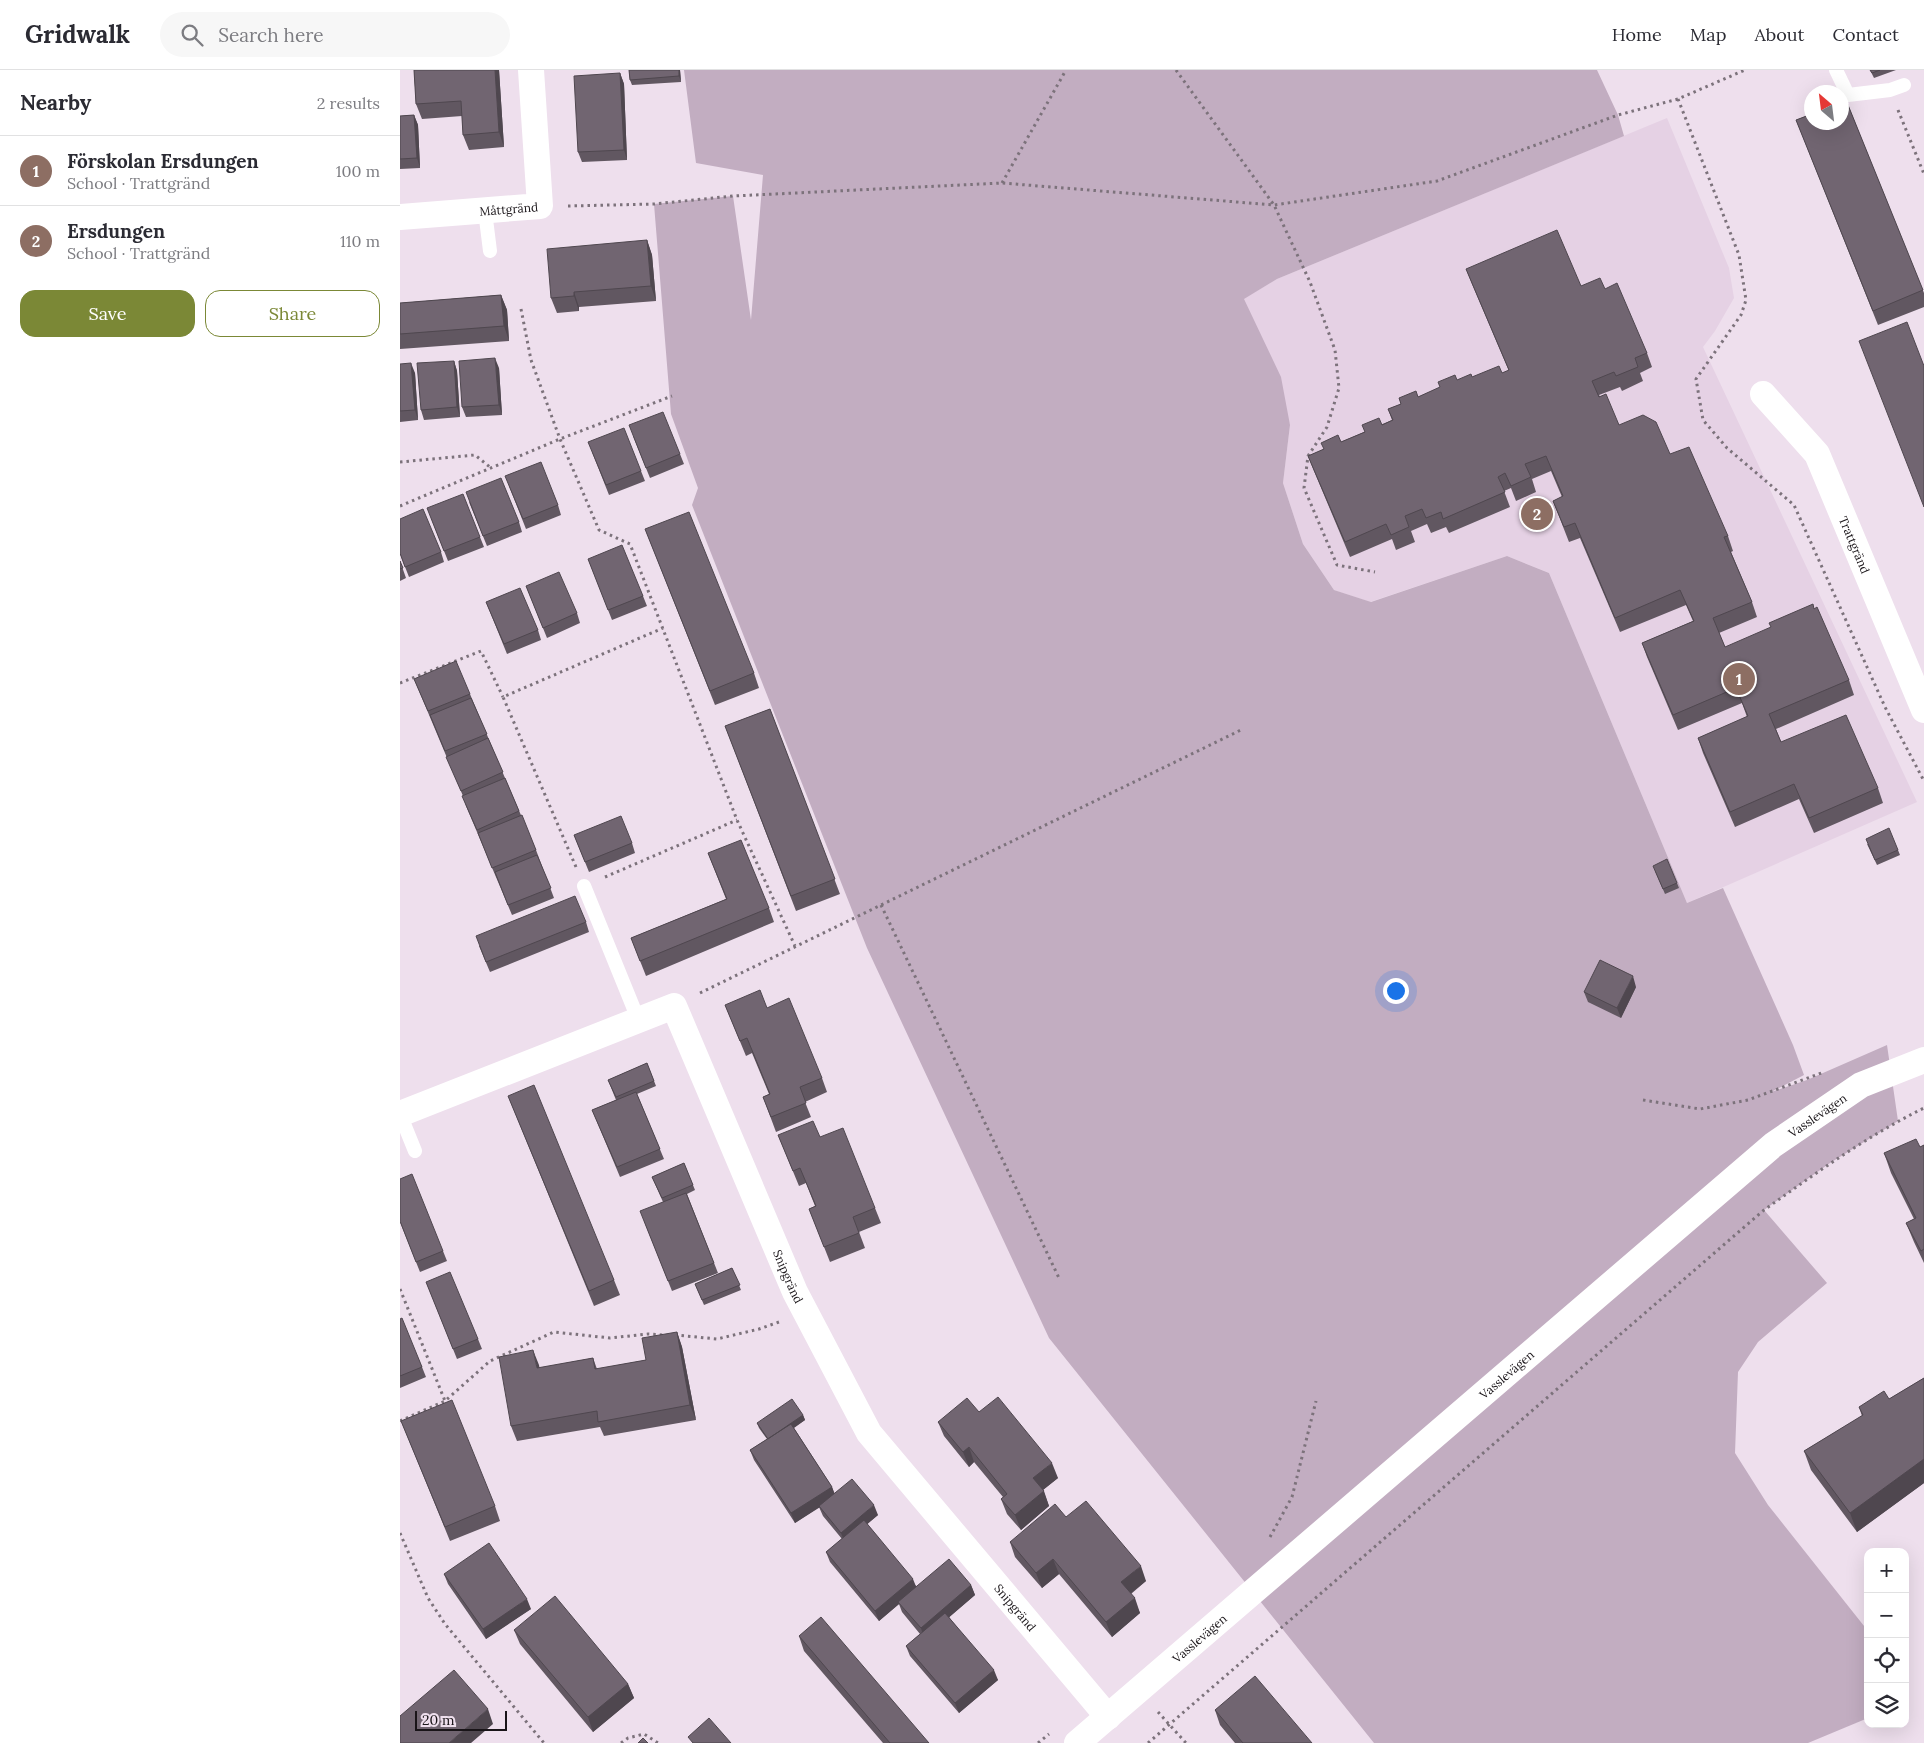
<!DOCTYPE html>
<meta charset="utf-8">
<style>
:root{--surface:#fff;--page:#f7f7f7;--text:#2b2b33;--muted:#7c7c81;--line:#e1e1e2;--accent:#7b8836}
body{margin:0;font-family:Lora,serif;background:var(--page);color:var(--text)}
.controls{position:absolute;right:15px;bottom:15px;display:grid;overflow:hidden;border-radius:10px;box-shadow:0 5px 20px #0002}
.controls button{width:45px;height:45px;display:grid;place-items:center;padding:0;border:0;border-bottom:1px solid var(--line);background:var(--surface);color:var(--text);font:25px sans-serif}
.compass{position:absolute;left:1404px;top:15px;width:45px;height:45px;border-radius:50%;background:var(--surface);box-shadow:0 5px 20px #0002;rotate:332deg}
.scale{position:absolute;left:15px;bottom:12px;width:92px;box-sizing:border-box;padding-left:5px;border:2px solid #191418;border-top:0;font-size:14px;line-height:18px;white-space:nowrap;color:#191418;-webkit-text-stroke:4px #eedfed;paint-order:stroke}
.you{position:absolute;left:995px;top:920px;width:18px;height:18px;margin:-12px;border:4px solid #fff;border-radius:50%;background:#1a73e8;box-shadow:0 0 0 8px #1a73e833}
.badge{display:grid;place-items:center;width:32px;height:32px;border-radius:50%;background:var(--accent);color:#fff;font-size:16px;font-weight:700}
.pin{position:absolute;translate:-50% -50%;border:2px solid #fff;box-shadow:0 1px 5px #0006}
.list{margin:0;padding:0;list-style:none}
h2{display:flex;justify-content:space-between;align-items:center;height:65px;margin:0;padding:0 20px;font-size:21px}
h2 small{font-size:16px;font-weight:400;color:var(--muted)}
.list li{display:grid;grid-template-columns:32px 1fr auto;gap:15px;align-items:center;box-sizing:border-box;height:70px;padding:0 20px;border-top:1px solid var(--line)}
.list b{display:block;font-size:19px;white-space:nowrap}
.list p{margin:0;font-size:16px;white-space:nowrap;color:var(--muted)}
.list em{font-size:16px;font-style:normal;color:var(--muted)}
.actions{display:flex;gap:10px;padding:15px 20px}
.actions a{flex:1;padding:11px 0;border:1px solid var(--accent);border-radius:15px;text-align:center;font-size:18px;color:var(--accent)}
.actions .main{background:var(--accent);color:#fff}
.icon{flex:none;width:28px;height:28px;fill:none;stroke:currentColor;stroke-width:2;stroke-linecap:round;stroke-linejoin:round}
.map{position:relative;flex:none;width:1524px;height:1673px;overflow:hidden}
header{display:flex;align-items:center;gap:30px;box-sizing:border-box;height:70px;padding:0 25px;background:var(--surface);border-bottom:1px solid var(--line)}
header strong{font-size:24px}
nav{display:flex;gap:28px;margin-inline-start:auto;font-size:18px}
.search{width:350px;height:45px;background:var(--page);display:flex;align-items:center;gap:12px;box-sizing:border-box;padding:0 18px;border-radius:28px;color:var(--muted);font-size:19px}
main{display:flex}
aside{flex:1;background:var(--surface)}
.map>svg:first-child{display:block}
.built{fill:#e5d1e4}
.green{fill:#c2adc1}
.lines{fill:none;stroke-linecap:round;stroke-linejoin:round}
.path{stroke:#7c727b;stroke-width:3;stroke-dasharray:2.5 4;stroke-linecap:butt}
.service{stroke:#fff;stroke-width:14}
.minor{stroke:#fff;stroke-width:26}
.wall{fill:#615761}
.shaded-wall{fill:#4f474f}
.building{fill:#716571;stroke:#4f474f}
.labels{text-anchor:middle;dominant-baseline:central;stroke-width:4;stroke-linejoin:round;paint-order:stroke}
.street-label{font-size:12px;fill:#191418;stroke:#eedfed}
</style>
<header>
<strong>Gridwalk</strong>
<div class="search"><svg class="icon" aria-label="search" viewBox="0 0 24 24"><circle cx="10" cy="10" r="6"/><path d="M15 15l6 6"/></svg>Search here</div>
<nav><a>Home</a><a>Map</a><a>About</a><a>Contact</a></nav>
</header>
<main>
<aside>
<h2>Nearby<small>2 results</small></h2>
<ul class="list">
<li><span class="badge" style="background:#8d6e63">1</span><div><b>Förskolan Ersdungen</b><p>School · Trattgränd</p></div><em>100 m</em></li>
<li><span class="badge" style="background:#8d6e63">2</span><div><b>Ersdungen</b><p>School · Trattgränd</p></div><em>110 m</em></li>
</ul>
<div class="actions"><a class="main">Save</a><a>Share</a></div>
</aside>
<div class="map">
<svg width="1524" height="1673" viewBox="0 0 1524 1673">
<rect width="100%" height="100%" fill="#eedfed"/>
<path class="built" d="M1267,48L1329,198L1334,228L1315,261L1303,277L1517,732L1287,833L1149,503L1107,486L970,532L934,520L903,474L883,413L890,355L843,229L877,209Z"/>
<path class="green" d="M284,0H1197L1218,45L1224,66L877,209L844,229L881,307L890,355L883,413L903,474L934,520L971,532L1107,486L1149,503L1287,833L1323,818L1393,975L1404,1005L1371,1022L1407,1010L1487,975L1498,1051L1430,1093L1364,1140L1427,1213L1358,1272L1338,1302L1335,1383L1368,1435L1468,1561V1648L1408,1673H974L649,1268L467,878L292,435L298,418L271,344L254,134L333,126L351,250L363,105L296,93Z"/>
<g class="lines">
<path class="path" d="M776,0L874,135L910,212L935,280L939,318L927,357L908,386L904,418L937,495L975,502
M1278,29L1339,185L1346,230L1341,245L1296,309L1303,350L1327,378L1394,435L1485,637L1524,711
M1498,40L1524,104
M602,113L666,0
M168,136L254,134L333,126L602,113L874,135L1037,111L1218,45L1278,29L1345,0
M121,239L131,290L160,369L199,460L230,474L337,750L395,876
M0,392L75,385L91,398
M0,436L160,369L272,326
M0,613L81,581L103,627
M176,797L103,627L263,558
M205,807L337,750
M481,835L659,1208
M300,923L843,659
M1243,1030L1300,1039L1348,1030L1424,1002
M0,1219L45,1331
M275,1265L317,1269L359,1259L379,1252
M0,1351L45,1331L90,1291L154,1262L210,1268L248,1264L264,1265
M0,1463L28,1528L45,1554L144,1673
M870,1467L892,1427L916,1331
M758,1642L786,1673
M221,1673L228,1668L244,1664L258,1673
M638,1673L649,1664
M748,1673L1364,1140C1416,1103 1467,1066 1524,1038"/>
<path class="service" d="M1436,0L1448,25L1490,20L1504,15
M85,141L90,181
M184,816L238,949
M0,1044L15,1081"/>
<g class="minor">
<path id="s1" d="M0,147L140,136L131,0"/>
<path id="s2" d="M1363,324L1417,384L1524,640"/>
<path id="s3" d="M0,1044L274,936L395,1222L469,1363L708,1647"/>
<path id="s4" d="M677,1673L1373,1075L1461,1015L1524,990"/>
</g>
</g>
<path class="wall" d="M14,0H99L104,77L69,80L63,65L62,46L22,49L16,34Z
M229,0H280L281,12L232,15L230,10Z
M1470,0H1496L1474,8Z
M220,3L224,14L227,90L182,92L178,82Z
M1446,30L1524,223V237L1478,255L1396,50Z
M14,45L18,55L20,98L0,99V46Z
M247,170L252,185L256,231L179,237V241L157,243L151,228Z
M1066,199L1181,216L1205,219L1247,283L1252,297L1240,303L1243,311L1222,321L1220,317L1199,325L1219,355L1270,384L1328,466L1333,481L1331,482L1352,532L1357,547L1319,563L1325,577L1449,610L1454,625L1376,659L1381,672L1478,718L1483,733L1414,763L1399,729L1335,757L1303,683L1298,668L1347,647L1342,633L1278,660L1247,587L1242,573L1293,551L1286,535L1220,562L1180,468L1169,472L1153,431L1162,427L1151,401L1132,409L1136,422L1116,431L1111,418L1104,421L1110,437L1049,463L1046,457L1031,463L1027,454L1011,461L1015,472L996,480L992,469L950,487L914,401L908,386L992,350L988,339L1001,334L999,328L1018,327L1057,310L1102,303L1109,301L1072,214Z
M101,225L107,240L109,271L0,279V233Z
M54,291L57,301L60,347L24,350L21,340Z
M0,294L15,303L18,350L0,352Z
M99,298L102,345L66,347L62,337Z
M233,366L280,384L284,394L250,408Z
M192,382L241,401L245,411L209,425Z
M109,416L158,435L161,445L126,459Z
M69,432L119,452L122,462L87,476Z
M31,448L80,467L84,477L48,491Z
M245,459L354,603L359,618L315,635Z
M41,482L44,492L9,507L0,484Z
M188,489L243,526L247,536L212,550Z
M0,491L6,508L0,511Z
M126,516L177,543L180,553L147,568Z
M86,532L138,560L141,570L107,584Z
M14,609L70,624L105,708L136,780L154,828L112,845L66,736L63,726Z
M370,639L440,824L396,841L325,656Z
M174,765L232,773L235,783L189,802Z
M1467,774L1498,780L1500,785L1477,795Z
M308,783L369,838L374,852L246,906L231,868L326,829Z
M1255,801L1277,813L1279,818L1265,824Z
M186,852L189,862L90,902L79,876Z
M1236,917L1221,948L1188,932L1184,922Z
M325,935L367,938L422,1008L427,1022L405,1032L411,1047L376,1062L363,1027L369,1024L352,983L346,986Z
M247,993L256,1016L237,1024L264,1089L220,1107L192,1040L216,1030L208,1010Z
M108,1026L214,1210L220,1225L194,1236Z
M378,1065L420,1067L475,1138L481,1153L459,1162L465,1178L430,1192L409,1139L415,1136L406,1113L399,1116Z
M1524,1075V1193L1514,1172L1506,1153L1514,1149L1491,1103L1484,1083L1520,1077Z
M284,1093L295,1120L287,1124L318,1203L272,1221L244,1151L263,1132L252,1107Z
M0,1152L43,1181L47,1191L20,1202Z
M332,1198L341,1220L304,1235L295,1214Z
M26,1212L78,1269L82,1279L57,1289Z
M0,1249L22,1297L26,1307L0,1318Z
M277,1262L282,1277L296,1350L204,1366L200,1357L117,1371L111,1356L139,1295V1298L193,1288L197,1299L246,1290Z
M1524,1308V1413L1457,1462L1411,1400L1404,1381L1462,1346L1459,1337L1489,1329Z
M579,1342L658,1408L643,1420L649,1436L621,1460L607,1444L601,1429L603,1427L574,1392L569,1397L544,1366L538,1352Z
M403,1345L405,1350L394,1358L432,1417L434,1423L478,1445L467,1454L516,1516L571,1515L575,1525L549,1547L598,1610L559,1643L510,1586L506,1576L520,1564L502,1542L499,1534L479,1551L430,1492L426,1482L442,1469L423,1446L419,1437L395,1453L354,1390L350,1380L367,1369L359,1358L357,1353Z
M1,1351L95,1436L100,1451L50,1471Z
M666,1447L746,1511L731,1524L740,1543L712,1567L659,1504L642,1518L615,1487L610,1472Z
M44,1504L131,1539L86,1569L48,1514Z
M114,1560L228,1614L234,1628L193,1662L120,1574Z
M399,1566L529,1673H483L404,1581Z
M815,1640L912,1673H835L820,1655Z"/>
<path class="shaded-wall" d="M95,0H99L104,77L99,62Z
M279,0H280L281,12L279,6Z
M220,3L224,14L227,90L224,80Z
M14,45L18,55L20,98L17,88Z
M247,170L252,185L256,231L251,216Z
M174,222L179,237V241L174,226Z
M101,225L107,240L109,271L104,256Z
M95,288L99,298L102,345L99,335Z
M54,291L57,301L60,347L57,337Z
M11,293L15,303L18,350L15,340Z
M1233,906L1236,917L1221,948L1217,938Z
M277,1262L282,1277L296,1350L290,1335Z
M133,1280L139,1295L142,1313L137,1298Z
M403,1345L405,1350L370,1374L368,1369Z
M569,1377L574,1392L569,1397L563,1382Z
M1524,1389V1413L1457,1462L1450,1443Z
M652,1393L658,1408L639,1423L633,1408Z
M432,1417L436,1427L395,1453L391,1443Z
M644,1421L649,1436L621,1460L615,1445Z
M474,1435L478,1445L445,1473L441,1463Z
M653,1489L659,1504L642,1518L636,1503Z
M741,1496L746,1511L726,1527L721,1512Z
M513,1509L517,1519L498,1532L499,1534L479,1551L475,1541Z
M571,1515L575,1525L524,1569L521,1558Z
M735,1528L740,1543L712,1567L706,1552Z
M127,1529L131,1539L86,1569L83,1559Z
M594,1600L598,1610L559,1643L555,1633Z
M228,1614L234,1628L193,1662L188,1647Z
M88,1639L93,1654L71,1673H49Z"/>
<path class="building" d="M14,0H95L99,62L63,65L61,31L16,34Z
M229,0H279V6L230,10Z
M1470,0H1480L1472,3Z
M220,3L224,80L178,82L174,6Z
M1446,30L1523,220L1473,241L1396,50L1412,44V52H1442V32Z
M14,45L17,88L0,89V46Z
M1157,160L1181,216L1200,208L1205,219L1217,213L1247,283L1235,288L1238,297L1216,306L1214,302L1192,311L1199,327L1206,324L1219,355L1243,345L1256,352L1270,384L1289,377L1328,466L1324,467L1352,532L1313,548L1325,577L1371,557L1369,553L1413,534L1414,539L1417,537L1449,610L1369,644L1381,672L1446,645L1478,718L1409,748L1394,714L1330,742L1298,668L1348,646L1336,618L1273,645L1242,573L1294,551L1280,520L1215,548L1175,453L1164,457L1153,431L1163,426L1146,386L1125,394L1131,407L1111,416L1105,403L1098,407L1105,422L1043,449L1041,442L1026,448L1022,439L1005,446L1009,457L991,465L986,454L945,472L908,386L924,379L921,373L938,365L941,372L965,362L962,355L979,348L982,355L993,350L988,339L1001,334L999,328L1016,321L1018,327L1040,317L1038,312L1055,305L1057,310L1071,304L1072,307L1099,296L1102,303L1109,300L1066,199Z
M247,170L251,216L174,222V226L151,228L147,179Z
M101,225L104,256L0,264V233Z
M1507,252L1524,296V437L1459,271Z
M95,288L99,335L62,337L59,291Z
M54,291L57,337L21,340L17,293Z
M11,293L15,340L0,341V294Z
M263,342L280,384L246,398L229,355Z
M224,358L241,401L206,415L188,372Z
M141,392L158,435L123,449L105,406Z
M101,408L119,452L83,466L66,422Z
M63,424L80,467L44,481L27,438Z
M23,439L41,482L5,497L0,483V449Z
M289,442L354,603L310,621L245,459Z
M222,475L243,526L208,540L188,489Z
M0,491L3,498L0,499Z
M159,502L177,543L143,558L126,516Z
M120,518L138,560L104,574L86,532Z
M56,591L70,624L28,641L14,609Z
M71,628L87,664L45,681L30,645Z
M370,639L435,809L391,826L325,656Z
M88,668L103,702L61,721L46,687Z
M105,708L119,741L77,760L62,726Z
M122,745L136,780L92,798L78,763Z
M221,746L232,773L185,792L174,765Z
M1489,758L1498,780L1475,790L1466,769Z
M341,770L369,838L240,891L231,868L327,829L308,783Z
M137,785L151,818L108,835L95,802Z
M1267,789L1277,813L1263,819L1253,796Z
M175,826L186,852L86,892L76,866Z
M1200,890L1233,906L1217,938L1184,922Z
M360,920L367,938L389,928L422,1008L400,1017L406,1033L371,1047L363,1027L370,1024L347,968L340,971L325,935Z
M247,993L254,1011L216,1027L208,1010Z
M134,1015L214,1210L189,1221L108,1026Z
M236,1022L260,1079L217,1097L192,1040Z
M413,1051L420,1067L443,1058L475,1138L453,1147L459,1163L424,1177L409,1139L416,1136L400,1098L393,1101L378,1065Z
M1516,1069L1520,1077L1524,1075V1179L1521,1181L1506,1153L1516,1148L1484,1083Z
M284,1093L293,1115L262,1128L252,1107Z
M12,1104L43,1181L16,1192L0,1151V1109Z
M286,1123L314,1193L268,1211L240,1141Z
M332,1198L340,1215L302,1230L295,1214Z
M50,1202L78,1269L53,1279L26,1212Z
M2,1248L22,1297L0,1306V1249Z
M277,1262L290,1335L198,1352L197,1341L111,1356L99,1287L133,1280L137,1298L193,1288L195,1299L246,1290L242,1268Z
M1524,1308V1389L1450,1443L1404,1381L1463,1345L1459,1337L1484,1321L1489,1329Z
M598,1327L652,1393L633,1408L644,1421L615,1445L601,1429L607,1424L569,1377L563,1382L538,1352L567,1328L579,1342Z
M392,1329L403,1345L368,1369L357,1353Z
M52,1330L95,1436L45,1457L1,1351Z
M391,1354L432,1417L391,1443L350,1380Z
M452,1409L474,1435L441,1463L419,1436Z
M686,1431L741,1496L721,1512L735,1528L706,1552L653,1489L636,1503L610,1472L655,1434L666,1447Z
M464,1450L513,1509L475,1541L426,1482Z
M89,1473L127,1529L83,1559L44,1504Z
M549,1489L571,1515L521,1558L498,1532Z
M155,1526L228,1614L188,1647L114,1560Z
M545,1543L594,1600L555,1633L506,1576Z
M421,1547L529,1673H490L399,1566Z
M54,1600L88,1639L49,1673H0V1646Z
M855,1606L912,1673H843L815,1640Z
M309,1648L331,1673H293L288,1667Z
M243,1668L248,1673H238Z"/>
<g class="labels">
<g class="street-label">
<text stroke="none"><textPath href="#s1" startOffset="109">Måttgränd</textPath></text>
<text stroke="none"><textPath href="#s2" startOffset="179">Trattgränd</textPath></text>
<text stroke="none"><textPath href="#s4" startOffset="971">Vasslevägen</textPath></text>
<text stroke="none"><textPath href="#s3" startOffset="588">Snipgränd</textPath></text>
<text stroke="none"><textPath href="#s4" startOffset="566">Vasslevägen</textPath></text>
<text stroke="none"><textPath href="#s3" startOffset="992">Snipgränd</textPath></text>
<text stroke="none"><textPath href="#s4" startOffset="161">Vasslevägen</textPath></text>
</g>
</g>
</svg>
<div class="controls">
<button>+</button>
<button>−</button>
<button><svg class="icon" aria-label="locate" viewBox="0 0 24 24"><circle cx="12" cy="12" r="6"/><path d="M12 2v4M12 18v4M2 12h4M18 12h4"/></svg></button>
<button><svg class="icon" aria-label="layers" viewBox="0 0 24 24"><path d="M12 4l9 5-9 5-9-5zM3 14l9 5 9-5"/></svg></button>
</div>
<svg class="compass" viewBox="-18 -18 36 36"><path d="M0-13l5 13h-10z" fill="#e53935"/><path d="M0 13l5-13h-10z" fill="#7c7c81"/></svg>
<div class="scale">20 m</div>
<div class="you"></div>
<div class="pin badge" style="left:1339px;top:609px;background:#8d6e63">1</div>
<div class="pin badge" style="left:1137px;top:444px;background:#8d6e63">2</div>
</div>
</main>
